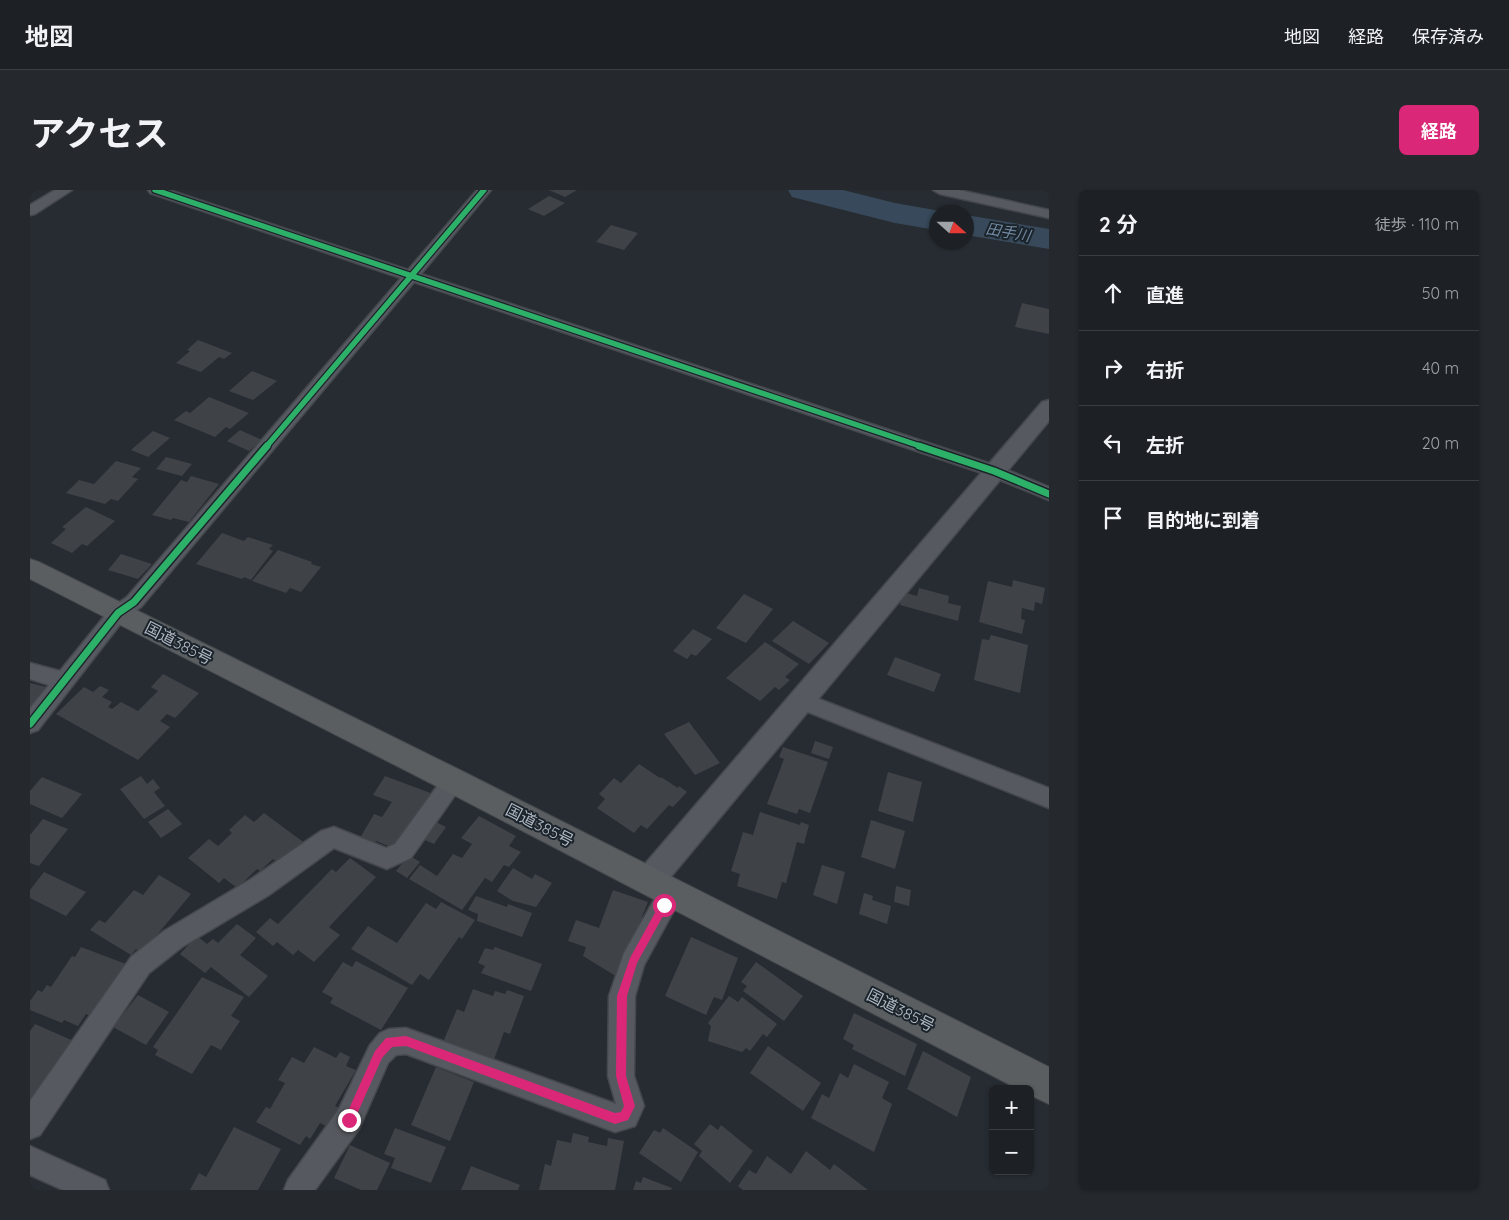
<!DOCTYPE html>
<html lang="ja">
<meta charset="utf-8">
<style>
:root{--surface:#1d2126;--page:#25292e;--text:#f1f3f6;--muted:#a0a3a7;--line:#3b3e43;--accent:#db2777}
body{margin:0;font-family:Quicksand,"Noto Sans JP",sans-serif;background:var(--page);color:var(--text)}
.controls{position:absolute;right:15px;bottom:15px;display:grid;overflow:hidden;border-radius:8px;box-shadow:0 1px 4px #0004}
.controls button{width:45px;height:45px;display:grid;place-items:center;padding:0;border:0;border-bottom:1px solid var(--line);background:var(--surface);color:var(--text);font:25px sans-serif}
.compass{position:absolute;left:899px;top:15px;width:45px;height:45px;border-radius:50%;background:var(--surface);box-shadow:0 1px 4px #0004;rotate:111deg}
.stop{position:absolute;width:15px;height:15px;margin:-11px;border:4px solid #db2777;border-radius:50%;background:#fff}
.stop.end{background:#db2777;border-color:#fff;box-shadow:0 1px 5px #0008}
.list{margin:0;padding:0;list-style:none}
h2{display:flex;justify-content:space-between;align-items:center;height:65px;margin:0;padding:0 20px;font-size:21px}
h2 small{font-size:16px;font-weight:400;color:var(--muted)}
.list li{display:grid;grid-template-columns:32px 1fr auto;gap:15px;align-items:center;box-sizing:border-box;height:75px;padding:0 20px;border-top:1px solid var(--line)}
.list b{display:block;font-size:19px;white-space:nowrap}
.list em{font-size:16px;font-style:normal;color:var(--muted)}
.icon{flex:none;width:28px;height:28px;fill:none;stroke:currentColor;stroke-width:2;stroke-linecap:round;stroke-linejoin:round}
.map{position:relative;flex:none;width:1019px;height:1000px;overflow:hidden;border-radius:8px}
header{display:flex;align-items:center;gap:30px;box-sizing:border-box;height:70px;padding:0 25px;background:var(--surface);border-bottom:1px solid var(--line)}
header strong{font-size:24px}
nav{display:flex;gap:28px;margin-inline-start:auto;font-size:18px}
.intro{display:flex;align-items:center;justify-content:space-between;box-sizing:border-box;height:120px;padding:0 30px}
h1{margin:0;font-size:35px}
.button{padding:12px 22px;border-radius:8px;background:var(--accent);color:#fff;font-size:18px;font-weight:700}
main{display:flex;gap:30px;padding:0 30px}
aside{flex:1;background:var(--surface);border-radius:8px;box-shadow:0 1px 4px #0004}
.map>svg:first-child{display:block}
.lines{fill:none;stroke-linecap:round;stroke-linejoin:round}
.river{fill:#37495a;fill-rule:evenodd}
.building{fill:#3f4348}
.minor-casing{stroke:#44484c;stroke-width:3}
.tertiary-casing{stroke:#44484c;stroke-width:3}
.trunk-casing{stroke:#43484d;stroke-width:2}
.minor{fill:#565a60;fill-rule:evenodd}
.tertiary{fill:#565a60;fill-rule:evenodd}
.trunk{fill:#5a5e61;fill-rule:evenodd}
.cycleway-far1-casing{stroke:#1b232b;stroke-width:8}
.cycleway-casing{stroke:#1b232b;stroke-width:10}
.cycleway-far1{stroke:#2db169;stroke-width:5.5}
.cycleway{stroke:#2db169;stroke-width:7}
.route{fill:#db2777}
.labels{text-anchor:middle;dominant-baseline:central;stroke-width:4;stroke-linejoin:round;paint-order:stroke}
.far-water-label{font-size:15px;font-style:italic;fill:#738ca4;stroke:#1b232b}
.street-label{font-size:16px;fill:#b0b9c3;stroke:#1b232b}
</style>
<header>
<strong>地図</strong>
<nav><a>地図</a><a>経路</a><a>保存済み</a></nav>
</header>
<div class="intro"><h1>アクセス</h1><a class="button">経路</a></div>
<main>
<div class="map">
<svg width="1019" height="1000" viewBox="0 0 1019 1000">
<rect width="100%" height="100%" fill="#272c32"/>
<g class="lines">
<path class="river" d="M758,0H813L865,13L916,22H906V40L865,33L762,7Z
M936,25L1019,39V59L936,45Z"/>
</g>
<path class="building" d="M519,0H547L535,7Z
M519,6L535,13L514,26L498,19Z
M581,35L608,43L594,60L566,52Z
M992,113L1019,119V144L985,137Z
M168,150L202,163L194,169L189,167L171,182L146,173L160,161L157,160Z
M222,181L247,191L223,210L199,201Z
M179,207L219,223L200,239L196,237L185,247L144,230L156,221L160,223Z
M210,240L232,250L219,261L197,251Z
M123,241L140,248L118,267L101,260Z
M136,267L162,274L152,286L126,279Z
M86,271L111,278L102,287L108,289L88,311L81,309L75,314L36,303L49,290L64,294Z
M161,286L189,294L159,332L143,328L141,330L122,325L151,290L157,292Z
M56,317L85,331L57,356L52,354L42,363L21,353L36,339L32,337Z
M192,343L214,351L218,347L243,355L239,359L243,361L221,390L214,387L212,389L166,374Z
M248,360L282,372L281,374L291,377L271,402L260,398L256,403L222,391Z
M91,364L122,374L108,389L78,380Z
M983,390L1015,398L1012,414L1005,412L1004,421L992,418L991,429L995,430L992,444L949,432L958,391L982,397Z
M889,398L919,406L918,413L931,416L928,431L870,415L873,402L887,406Z
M714,404L743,419L716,453L686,438Z
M763,431L799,453L779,474L742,451Z
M663,439L682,449L666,466L661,464L657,469L643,461Z
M961,445L998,455L990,503L944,490L952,449L959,450Z
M735,452L769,474L755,487L760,490L749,500L745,497L730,511L696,488Z
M865,467L911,484L904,502L857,485Z
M133,484L169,503L145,528L137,524L130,531L140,537L108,570L26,524L54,497L63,502L70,496L79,500L72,507L82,512L78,517L82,519L91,512L108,521L128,501L121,497Z
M0,493L20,498L0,526Z
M659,532L690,573L665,585L634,544Z
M785,551L803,557L799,569L781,563Z
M753,557L798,572L780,623L769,619L767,624L737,614L754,569L749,567Z
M609,574L630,588L631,587L648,598L649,596L657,602L643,617L639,615L617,639L611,635L604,643L567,618L575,609L569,604L584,588L591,593Z
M858,582L892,592L883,632L848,621Z
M111,586L117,594L123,589L130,598L124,602L135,616L114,629L90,599Z
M355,586L403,604L366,659L346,651L344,654L330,648L344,624L352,627L362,612L343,605Z
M12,587L52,604L32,628L0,614V601Z
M138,619L152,634L131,648L118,632Z
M730,622L770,635L771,632L779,635L774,654L767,652L756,693L752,692L747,709L707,696L710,684L701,681L713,642L723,645Z
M234,623L276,654L253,677L243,669L230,681L227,679L207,698L194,688L189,693L158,668L179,649L188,656L202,643L199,640L215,625L224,632Z
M449,626L486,646L479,656L491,662L479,677L474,675L462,692L455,688L432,720L379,689L390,675L407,686L423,664L432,668L442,654L431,648Z
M13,629L38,639L9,676L0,673V645Z
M402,630L416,637L404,654L390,648Z
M841,630L875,641L865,679L831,667Z
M379,665L390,672L377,688L366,681Z
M320,668L346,687L299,737L310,745L284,772L268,760L263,765L247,752L243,756L226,742L240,728L248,734L302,679L306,682Z
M792,675L815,682L807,714L783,705Z
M483,678L502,689L505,684L522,693L506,717L483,711L467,701Z
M14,682L56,702L36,726L0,708V700Z
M129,685L161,704L112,763L106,759L101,765L60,740L69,730L75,733L104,700L113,705Z
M866,696L881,700L879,716L864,712Z
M583,700L618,712L612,727L618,729L589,788L553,766L556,757L538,751L546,730L569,738Z
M834,703L843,706L842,710L861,716L857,734L829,724Z
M446,706L477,717L478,714L502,723L492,747L447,731L448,724L438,720Z
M411,712L445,730L432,749L429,747L399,790L390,784L382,795L321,759L338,736L367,753L396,713L406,719Z
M207,734L226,748L210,765L238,786L219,807L181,777L175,783L150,764L167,746L177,754L183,749L188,753Z
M661,747L708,768L692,810L684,807L676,825L635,806Z
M51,757L96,774L63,827L56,824L48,836L34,830L32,833L0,820V811L8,800L12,802L17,795L21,797L42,766L45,767Z
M465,757L512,774L501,801L451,783L455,776L448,773L455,758L463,760Z
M326,771L378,798L351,840L300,813L303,808L292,802L313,772L322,777Z
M726,772L773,806L754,831L713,801L717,796L711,792Z
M172,787L214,807L201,826L210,831L191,860L181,855L162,884L125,865L128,860L123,857Z
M443,799L463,806L465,801L475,804L477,800L494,806L480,844L474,842L462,875L411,857L427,819L434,822Z
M108,805L139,822L116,855L83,837Z
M699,806L708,812L712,807L747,834L737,847L733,844L720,861L716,858L712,862L678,851L681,836L678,833Z
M824,823L887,854L875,886L822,859L824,855L813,849Z
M5,834L48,853L0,916V841Z
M738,856L791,893L773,921L720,883Z
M284,857L306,868L310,862L320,867L316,876L326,880L305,916L312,919L300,938L290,933L280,949L276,946L270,955L226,932L236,917L240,919L255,893L248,890L262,867L274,873Z
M893,861L941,887L927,927L877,899Z
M824,874L859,892L852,908L862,914L844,962L781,928L792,904L799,908L810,883L818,888Z
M406,877L444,892L420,951L381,935Z
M680,934L688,940L691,935L723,961L700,993L669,966L672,961L664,954Z
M204,937L251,959L228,1000H160L169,983L176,987Z
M365,938L416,957L401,993L361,978L365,968L354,964Z
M633,938L668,962L651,992L609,963L624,940L630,943Z
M543,943L559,947L558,952L577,956L578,948L594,951L585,1000H509L515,974L521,976L527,950L541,953Z
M320,955L360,973L347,1000H331L304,988Z
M776,961L800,980L804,974L838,1000H713L708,996L719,980L726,984L737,966L761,984Z
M441,976L490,995L488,1000H431Z
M613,987L642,998L641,1000H603L606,991L611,993Z"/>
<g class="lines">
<g class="minor-casing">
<path id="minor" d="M25,0H42L5,24L0,25V15Z
M118,0H139L378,80L447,0H461L391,84L970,277L1019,297V310L958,285L384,92L111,417L95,428L8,540L0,543V518L19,495L0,489V473L30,481L81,418L97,407L371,88L120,3Z
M903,0H929L1019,20V28L910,4Z
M771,502L1019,598V618L763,516L760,510L763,504Z
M424,582L432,584L435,591L381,668L357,679L304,658L239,705L152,757L119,783L10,945L0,949V911L101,767L134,741L221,689L291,641L304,637L356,658L365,654L416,584Z
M642,691L651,694L654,702L614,775L605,806L604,886L614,916L605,936L585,942L376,864L366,865L358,873L329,939L285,1000H254L258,990L309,919L340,855L350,843L359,839L376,838L586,914L578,886L579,806L594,763L633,694Z
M0,956L75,990L79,1000H33L0,985Z"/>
</g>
<g class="tertiary-casing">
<path id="tertiary" d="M1019,210V231L630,700L619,704L608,700L604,691L608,682L1012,212Z"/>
</g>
<g class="trunk-casing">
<path id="trunk" d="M0,369L9,372L434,582L1019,877V914L1000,905V899H988L414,600L0,389Z"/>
</g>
<use href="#minor" class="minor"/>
<use href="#tertiary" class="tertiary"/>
<use href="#trunk" class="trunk"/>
<g class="cycleway-far1-casing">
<path id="cycleway-far1" d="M125,0L893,257
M236,257L454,0"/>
</g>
<g class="cycleway-casing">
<path id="cycleway" d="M889,256L964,281L1019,304
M0,534L88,423L104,412L237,256"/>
</g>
<use href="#cycleway-far1" class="cycleway-far1"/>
<use href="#cycleway" class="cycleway"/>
</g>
<path class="route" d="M634,710L639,715L607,773L597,806L596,886L605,916L598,930L585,934L376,856L362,857L352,868L323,933L319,935L316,933L314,930L345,861L356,848L376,846L585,923L591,922L594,916L586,886L587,806L600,768L631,712Z"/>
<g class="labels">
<g class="far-water-label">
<text transform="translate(978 42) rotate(10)">田手川</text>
</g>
<g class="street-label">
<text transform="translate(149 453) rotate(27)">国道385号</text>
<text transform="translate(510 635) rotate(27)">国道385号</text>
<text transform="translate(871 820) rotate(27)">国道385号</text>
</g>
</g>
</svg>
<div class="controls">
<button>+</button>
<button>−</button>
</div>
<svg class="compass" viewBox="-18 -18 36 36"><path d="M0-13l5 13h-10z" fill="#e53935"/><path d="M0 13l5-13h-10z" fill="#a0a3a7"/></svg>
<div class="stop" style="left:634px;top:715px"></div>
<div class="stop end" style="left:319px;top:930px"></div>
</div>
<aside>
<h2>2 分<small>徒歩 · 110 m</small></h2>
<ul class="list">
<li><svg class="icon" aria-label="ahead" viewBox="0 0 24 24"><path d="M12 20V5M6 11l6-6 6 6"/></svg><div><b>直進</b></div><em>50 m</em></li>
<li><svg class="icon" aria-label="right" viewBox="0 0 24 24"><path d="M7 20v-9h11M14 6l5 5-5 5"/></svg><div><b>右折</b></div><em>40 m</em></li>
<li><svg class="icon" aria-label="left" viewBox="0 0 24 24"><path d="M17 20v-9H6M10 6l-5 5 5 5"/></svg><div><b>左折</b></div><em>20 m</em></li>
<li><svg class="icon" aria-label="arrive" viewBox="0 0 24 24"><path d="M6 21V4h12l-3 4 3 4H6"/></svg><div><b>目的地に到着</b></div></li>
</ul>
</aside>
</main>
